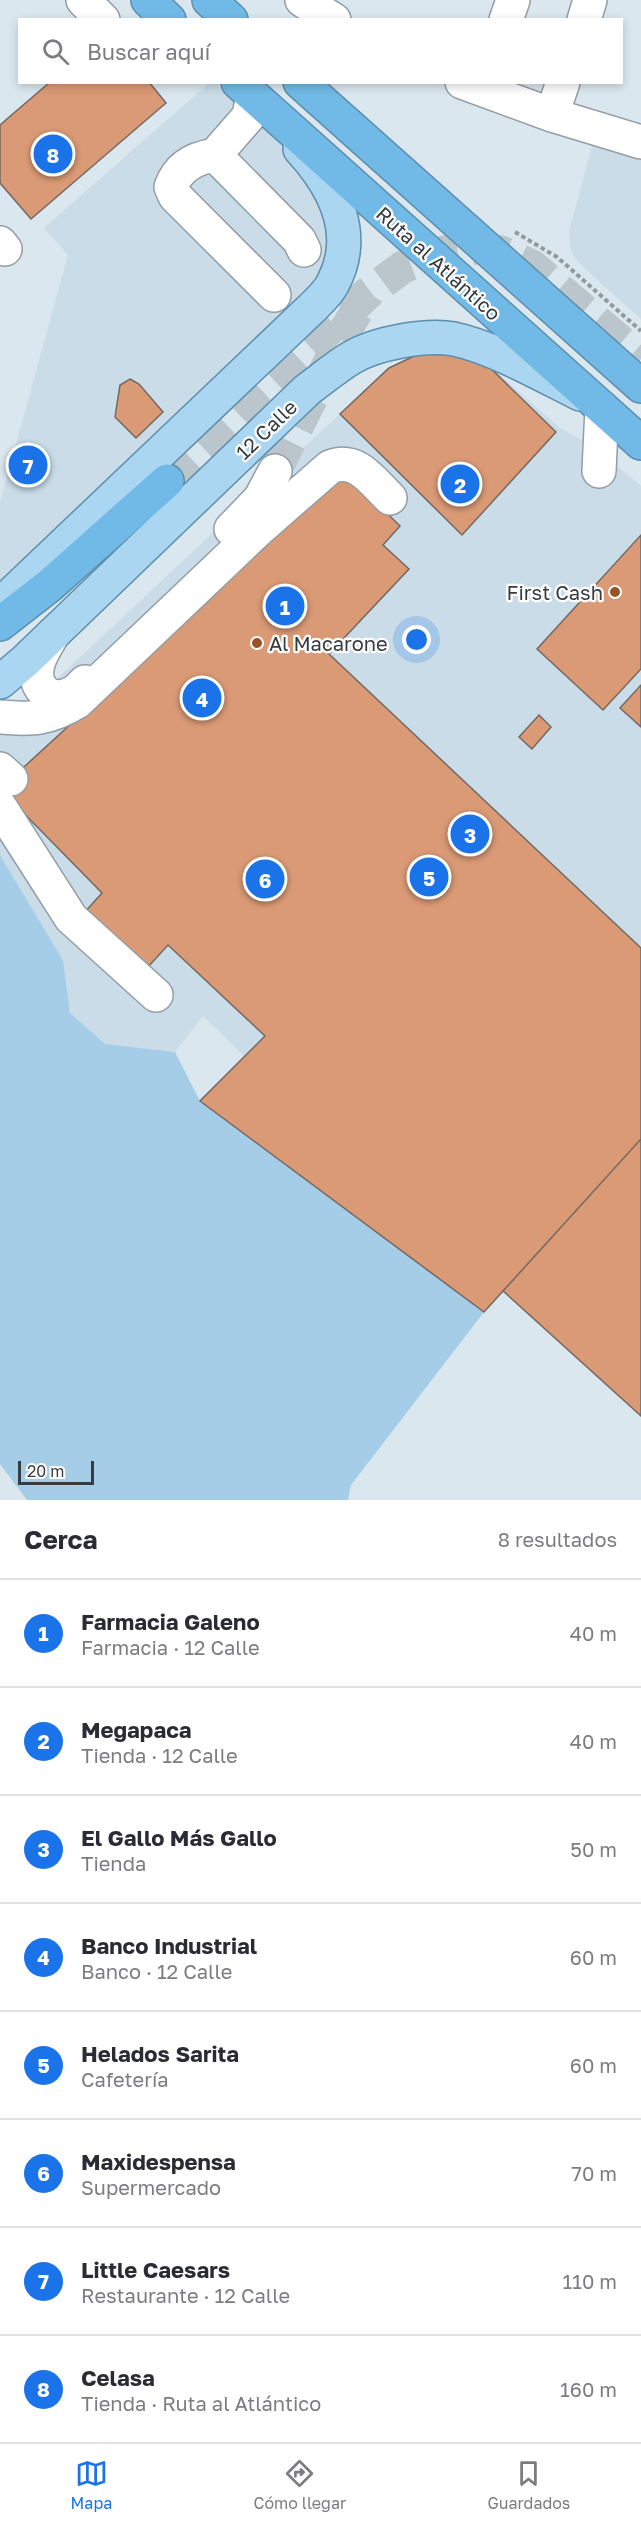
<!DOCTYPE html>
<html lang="es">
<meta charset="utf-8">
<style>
:root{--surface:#fff;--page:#f2f2f3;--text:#2b2b33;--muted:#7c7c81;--line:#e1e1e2;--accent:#1a73e8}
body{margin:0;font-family:"Golos Text",sans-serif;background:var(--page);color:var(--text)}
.scale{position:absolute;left:18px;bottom:15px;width:76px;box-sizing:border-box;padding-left:6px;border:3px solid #373c3f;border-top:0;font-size:16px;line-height:21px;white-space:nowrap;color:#373c3f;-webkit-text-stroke:4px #fff;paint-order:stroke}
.you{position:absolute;left:417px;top:640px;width:21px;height:21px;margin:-15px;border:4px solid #fff;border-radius:50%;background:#1a73e8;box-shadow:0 0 0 9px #1a73e833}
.badge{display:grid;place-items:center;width:39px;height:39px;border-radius:50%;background:var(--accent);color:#fff;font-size:20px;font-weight:700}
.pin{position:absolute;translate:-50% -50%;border:3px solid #fff;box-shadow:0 2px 6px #0006}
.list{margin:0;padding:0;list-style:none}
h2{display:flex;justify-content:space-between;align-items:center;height:78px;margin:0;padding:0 24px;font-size:26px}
h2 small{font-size:20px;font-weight:400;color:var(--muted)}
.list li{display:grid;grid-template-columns:39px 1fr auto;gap:18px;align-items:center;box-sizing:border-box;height:108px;padding:0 24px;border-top:2px solid var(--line)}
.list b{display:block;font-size:22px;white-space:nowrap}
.list p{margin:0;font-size:20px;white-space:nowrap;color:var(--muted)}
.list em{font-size:20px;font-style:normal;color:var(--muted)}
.icon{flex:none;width:33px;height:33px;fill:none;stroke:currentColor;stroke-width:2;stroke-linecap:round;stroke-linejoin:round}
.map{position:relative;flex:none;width:641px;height:1500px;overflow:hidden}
.search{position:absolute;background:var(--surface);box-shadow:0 3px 9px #0003;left:18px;right:18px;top:18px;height:66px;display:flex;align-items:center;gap:15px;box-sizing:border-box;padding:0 21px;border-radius:0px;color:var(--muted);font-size:22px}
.sheet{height:942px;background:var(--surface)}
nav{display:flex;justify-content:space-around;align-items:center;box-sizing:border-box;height:84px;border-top:2px solid var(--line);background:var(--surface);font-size:16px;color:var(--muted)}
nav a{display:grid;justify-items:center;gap:3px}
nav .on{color:var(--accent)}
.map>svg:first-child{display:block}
.built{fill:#c9dce8}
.green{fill:#a5cde7}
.building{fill:#da9a76;stroke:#736862;stroke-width:1.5}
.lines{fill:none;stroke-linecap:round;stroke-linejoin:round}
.minor-tunnel{stroke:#bac5cc;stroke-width:33;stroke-dasharray:33 16;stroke-linecap:butt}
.highway-tunnel{stroke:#bac5cc;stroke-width:33;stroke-dasharray:33 16;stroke-linecap:butt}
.minor-casing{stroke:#939da5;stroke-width:36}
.major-casing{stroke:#5d8eac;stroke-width:36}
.highway-casing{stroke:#5d8eac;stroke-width:36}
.path{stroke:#919a9f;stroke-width:4;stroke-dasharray:4.5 3;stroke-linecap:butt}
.minor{stroke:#fff;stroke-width:33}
.major{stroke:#aad6f1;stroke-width:33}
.highway{stroke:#71bae7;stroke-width:33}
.poi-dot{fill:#985327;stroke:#fff;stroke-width:2}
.labels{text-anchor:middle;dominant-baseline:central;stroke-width:4.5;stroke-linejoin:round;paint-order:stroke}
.street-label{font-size:20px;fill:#373c3f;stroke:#fff}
.poi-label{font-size:20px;fill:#373c3f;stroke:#fff;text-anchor:end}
</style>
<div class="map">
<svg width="641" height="1500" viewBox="0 0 641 1500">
<rect width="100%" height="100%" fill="#dbe7ef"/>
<path class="built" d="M209,83H216L280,144L306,173L326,200L332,249L308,299L134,453L0,582V502L68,255L44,228Z
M593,142L641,155V319L586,270L574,257L570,247L569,231Z
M477,355L559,427L600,451L641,486V1416L504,1291L484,1312L200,1101L244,1056L203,1016L175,1052L104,1044L70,1013L63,960L0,855V732L389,368Z"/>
<path class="green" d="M0,855L63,960L70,1013L105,1044L175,1052L200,1101L484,1312L351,1485L348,1500H27L0,1464Z"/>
<path class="building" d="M50,82H149L166,103L31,219L0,183V125Z
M431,348L477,355L556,432L462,535L340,414L389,368Z
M130,379L139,384L163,412L136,438L115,417L120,385Z
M345,472L400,526L383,545L409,569L329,654L641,948V1139L484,1312L200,1101L265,1036L168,945L139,977L83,914L102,893L0,789Z
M641,535V669L603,710L537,649Z
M641,685V727L620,708Z
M539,715L551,727L532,749L519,737Z
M641,1139V1416L503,1291Z"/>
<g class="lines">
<path class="minor-tunnel" d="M275,471L346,329L368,293"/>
<path class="highway-tunnel" d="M167,481L368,293L403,267L440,253L457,249L480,248L501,252L532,266L641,359"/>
<g class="minor-casing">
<path id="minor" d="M83,0L103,20
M302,0L334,20
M506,20L513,0
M584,20L590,0
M462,82L552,115L641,142
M252,99L249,116L215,155L299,240L304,250
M552,115L563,82
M215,155C195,158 178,167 171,187L175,196L274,295
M0,243L5,249
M599,471L602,408
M231,529L260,499L275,471
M53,634C47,645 38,657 37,669C34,689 51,703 70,694C76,692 81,686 85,682
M0,717C32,720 49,719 77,702L258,530L330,467C357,456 372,481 390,498
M0,769L11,779
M0,807L71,918L156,995"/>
</g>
<g class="major-casing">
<path id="major" d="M0,605L312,308C319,301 329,292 333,283C359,234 334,186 300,149
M0,682L25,661L307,390C322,379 336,367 351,358C376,343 426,334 454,339C495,348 542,375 580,394"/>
</g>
<g class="highway-casing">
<path id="highway" d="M148,0L169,20
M209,0L231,20
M238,82L641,443
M300,82L641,386
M0,624L50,585L167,481"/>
</g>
<path class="path" d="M515,232L557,257L641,331"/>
<use href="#minor" class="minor"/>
<use href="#major" class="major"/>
<use href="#highway" class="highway"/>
</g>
<g class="poi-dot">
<circle cx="615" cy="592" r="6"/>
<circle cx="257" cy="643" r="6"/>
</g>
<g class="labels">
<g class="street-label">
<text transform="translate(439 263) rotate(42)">Ruta al Atlántico</text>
<text transform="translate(266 429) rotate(-44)">12 Calle</text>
</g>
<g class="poi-label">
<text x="603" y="592">First Cash</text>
<text x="269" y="643" text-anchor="start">Al Macarone</text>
</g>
</g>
</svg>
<div class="scale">20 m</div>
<div class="you"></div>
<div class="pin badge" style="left:285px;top:606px">1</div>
<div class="pin badge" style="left:460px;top:484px">2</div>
<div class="pin badge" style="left:470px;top:834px">3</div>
<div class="pin badge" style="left:202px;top:698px">4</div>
<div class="pin badge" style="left:429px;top:877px">5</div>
<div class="pin badge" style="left:265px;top:879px">6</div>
<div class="pin badge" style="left:28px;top:465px">7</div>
<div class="pin badge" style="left:53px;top:154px">8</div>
<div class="search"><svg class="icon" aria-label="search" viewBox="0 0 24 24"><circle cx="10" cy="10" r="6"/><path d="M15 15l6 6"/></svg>Buscar aquí</div>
</div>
<section class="sheet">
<h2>Cerca<small>8 resultados</small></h2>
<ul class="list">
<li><span class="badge">1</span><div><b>Farmacia Galeno</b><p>Farmacia · 12 Calle</p></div><em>40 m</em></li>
<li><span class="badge">2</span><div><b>Megapaca</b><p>Tienda · 12 Calle</p></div><em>40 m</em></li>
<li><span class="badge">3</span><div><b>El Gallo Más Gallo</b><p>Tienda</p></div><em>50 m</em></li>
<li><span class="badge">4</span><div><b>Banco Industrial</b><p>Banco · 12 Calle</p></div><em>60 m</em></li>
<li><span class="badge">5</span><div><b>Helados Sarita</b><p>Cafetería</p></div><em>60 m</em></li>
<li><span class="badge">6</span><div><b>Maxidespensa</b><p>Supermercado</p></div><em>70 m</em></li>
<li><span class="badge">7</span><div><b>Little Caesars</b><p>Restaurante · 12 Calle</p></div><em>110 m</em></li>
<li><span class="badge">8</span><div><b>Celasa</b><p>Tienda · Ruta al Atlántico</p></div><em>160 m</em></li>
</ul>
</section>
<nav>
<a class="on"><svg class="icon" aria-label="map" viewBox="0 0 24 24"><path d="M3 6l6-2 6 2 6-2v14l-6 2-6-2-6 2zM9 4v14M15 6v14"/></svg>Mapa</a>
<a><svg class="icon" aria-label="directions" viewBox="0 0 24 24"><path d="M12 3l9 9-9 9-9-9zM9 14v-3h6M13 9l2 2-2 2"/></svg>Cómo llegar</a>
<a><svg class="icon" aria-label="saved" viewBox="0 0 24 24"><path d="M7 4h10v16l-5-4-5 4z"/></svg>Guardados</a>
</nav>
